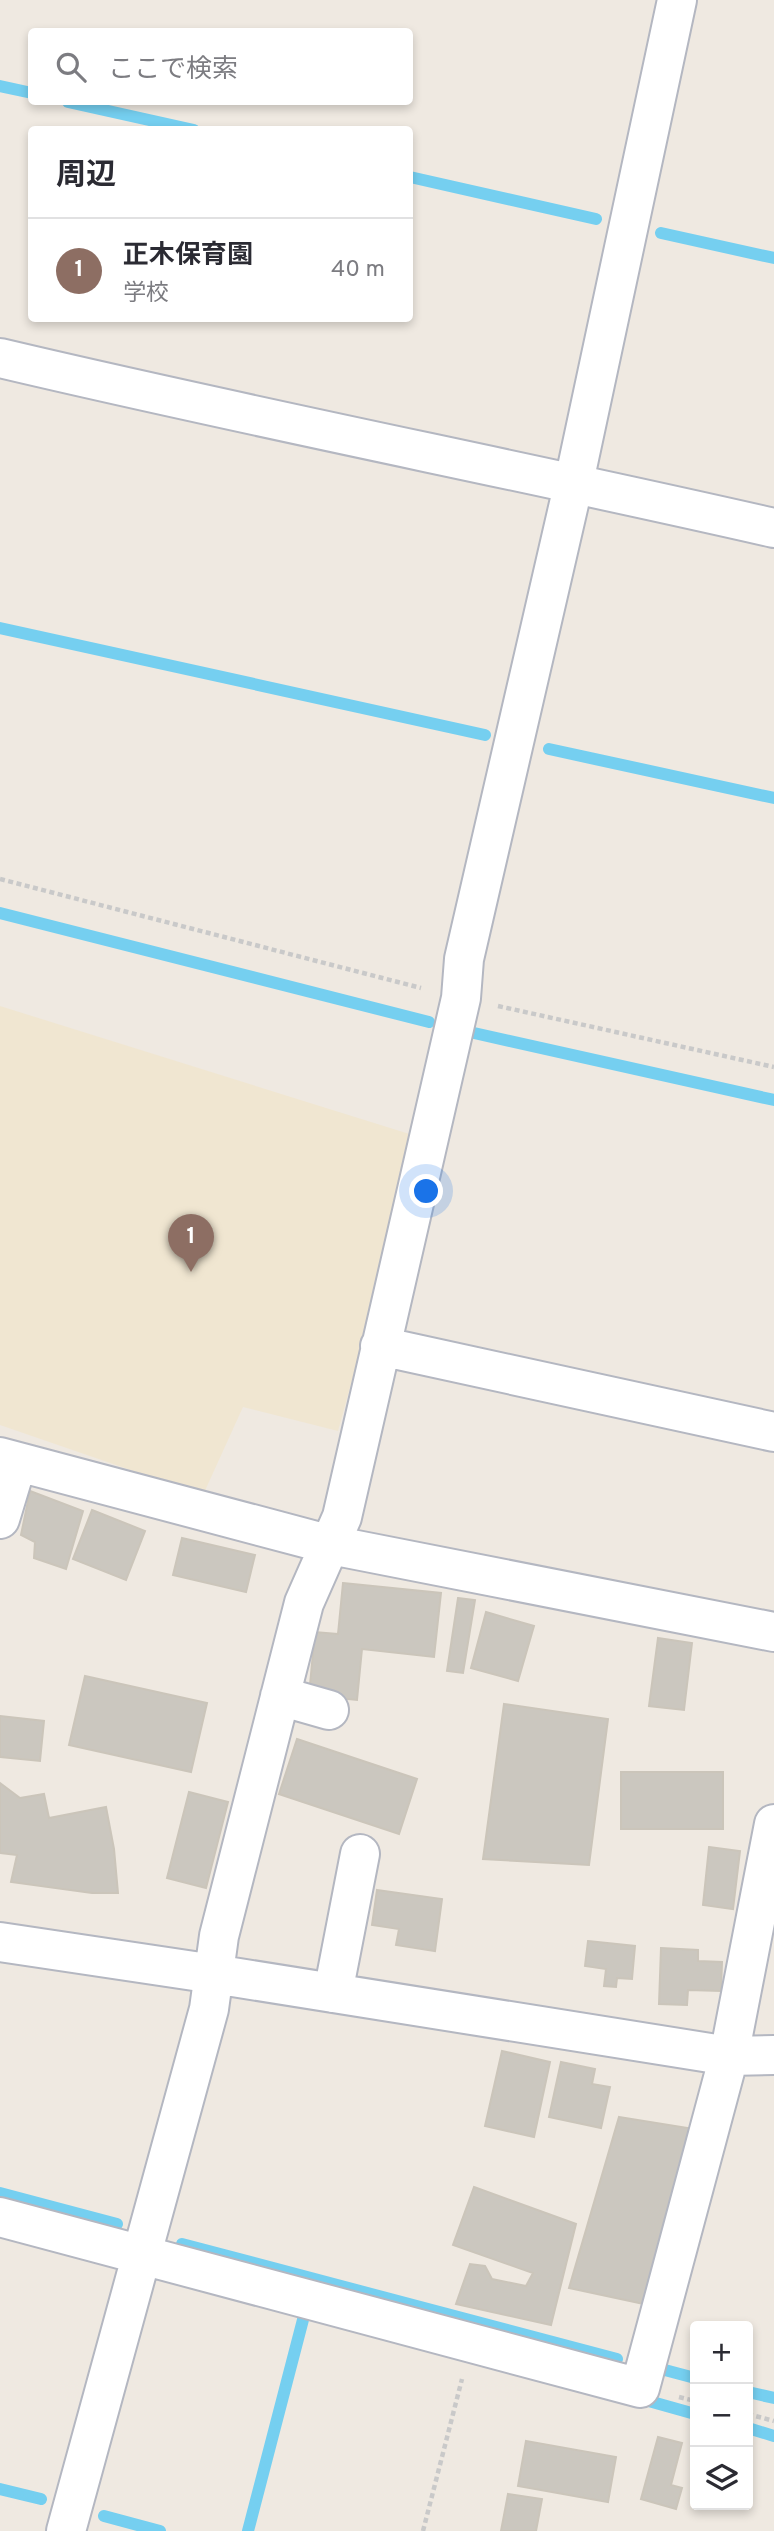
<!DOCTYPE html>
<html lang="ja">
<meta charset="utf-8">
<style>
:root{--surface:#fff;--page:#f7f7f7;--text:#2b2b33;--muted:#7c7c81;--line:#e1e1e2;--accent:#4264fb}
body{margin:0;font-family:Overpass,"Noto Sans JP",sans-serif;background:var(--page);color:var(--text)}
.controls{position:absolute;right:21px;bottom:21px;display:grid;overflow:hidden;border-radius:7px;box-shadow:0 4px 10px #0003}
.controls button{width:63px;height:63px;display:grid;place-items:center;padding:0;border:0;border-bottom:2px solid var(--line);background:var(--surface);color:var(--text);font:35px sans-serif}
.you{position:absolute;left:427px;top:1192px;width:24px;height:24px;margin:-18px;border:5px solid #fff;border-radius:50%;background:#1a73e8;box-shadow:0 0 0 10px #1a73e833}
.badge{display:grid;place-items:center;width:46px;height:46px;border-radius:50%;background:var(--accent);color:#fff;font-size:23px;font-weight:700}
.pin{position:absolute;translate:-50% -58px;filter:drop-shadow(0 2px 4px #0008)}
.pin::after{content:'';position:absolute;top:37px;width:24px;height:21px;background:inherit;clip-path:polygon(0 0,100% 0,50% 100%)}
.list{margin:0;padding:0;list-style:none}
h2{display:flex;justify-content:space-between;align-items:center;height:91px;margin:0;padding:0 28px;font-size:30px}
h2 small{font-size:23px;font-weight:400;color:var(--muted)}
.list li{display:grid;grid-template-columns:46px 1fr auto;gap:21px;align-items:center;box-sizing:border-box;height:105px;padding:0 28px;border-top:2px solid var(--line)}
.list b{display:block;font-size:26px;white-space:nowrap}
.list p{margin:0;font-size:23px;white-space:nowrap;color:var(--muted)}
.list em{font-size:23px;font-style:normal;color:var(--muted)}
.icon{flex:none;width:38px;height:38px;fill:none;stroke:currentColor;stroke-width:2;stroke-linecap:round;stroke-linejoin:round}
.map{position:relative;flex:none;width:774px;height:2531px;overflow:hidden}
.search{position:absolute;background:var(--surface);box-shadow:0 4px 10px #0003;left:28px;top:28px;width:385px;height:77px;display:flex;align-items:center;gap:18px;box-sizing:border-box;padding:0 24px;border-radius:7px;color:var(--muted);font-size:26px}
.panel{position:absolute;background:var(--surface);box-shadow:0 4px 10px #0003;left:28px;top:126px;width:385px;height:196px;border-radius:7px}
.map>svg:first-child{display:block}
.education{fill:#f0e6d1}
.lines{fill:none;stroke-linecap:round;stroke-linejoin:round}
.stream{stroke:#75cff0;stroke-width:12}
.building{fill:#cbc7bf;stroke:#cbc5ba;stroke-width:2}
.minor-casing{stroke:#b4b7c1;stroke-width:42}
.path{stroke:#c9c9c9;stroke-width:4.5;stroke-dasharray:5 3.5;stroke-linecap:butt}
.minor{stroke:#fff;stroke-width:38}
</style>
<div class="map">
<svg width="774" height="2531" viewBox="0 0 774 2531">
<rect width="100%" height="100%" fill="#efe9e1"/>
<path class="education" d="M0,1006L419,1137L338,1431L243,1407L203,1495L0,1425Z"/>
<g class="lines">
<path class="stream" d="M0,86L32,93
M68,102L194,130
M410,177L596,219
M661,233L774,258
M0,628L485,735
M549,749L774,798
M0,913L429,1022
M474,1033L774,1100
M0,2193L117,2224
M182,2244L617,2359
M661,2369L695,2378
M748,2392L774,2398
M638,2398L695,2414
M748,2428L774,2436
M0,2489L41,2499
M104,2516L160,2531
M248,2531L305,2312"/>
</g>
<path class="building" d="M30,1491L83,1511L66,1569L34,1558L35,1542L21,1535Z
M92,1510L145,1531L126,1580L73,1559Z
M182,1538L255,1555L246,1592L173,1575Z
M343,1583L441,1593L434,1657L362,1649L357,1700L309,1695L315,1632L338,1634Z
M458,1598L475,1600L463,1673L447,1671Z
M486,1612L534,1626L518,1681L471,1668Z
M658,1638L692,1643L684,1710L649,1706Z
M85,1676L207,1703L191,1772L69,1745Z
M504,1704L608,1719L589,1865L483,1859Z
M0,1716L44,1721L40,1761L0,1757Z
M297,1739L417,1779L399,1834L279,1794Z
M621,1772H723V1829H621Z
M0,1783L20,1798L44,1794L49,1818L106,1807L114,1849L118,1893H92L11,1882L17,1855L0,1853Z
M189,1792L228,1802L206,1888L167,1878Z
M709,1847L740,1851L733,1909L703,1905Z
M377,1890L442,1899L435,1951L396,1945L399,1929L372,1925Z
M588,1941L635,1946L632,1979L617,1978L616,1987L604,1986L606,1969L585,1966Z
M661,1948L698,1950V1961L722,1962L721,1991L688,1990L687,2005L659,2004Z
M502,2051L550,2062L534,2137L485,2126Z
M561,2062L595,2069L592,2084L610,2087L601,2128L549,2117Z
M619,2117L694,2129L644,2304L569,2288Z
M474,2187L576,2224L551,2325L456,2304L470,2264L485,2266L492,2279L526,2286L533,2273L453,2245Z
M658,2437L682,2443L671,2485L682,2488L676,2509L641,2499Z
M526,2441L616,2457L608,2502L518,2486Z
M508,2494L542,2499L536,2531H501Z"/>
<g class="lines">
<g class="minor-casing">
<path id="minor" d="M0,358C257,419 516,469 774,528
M380,1346L774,1432
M0,1457L331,1545L774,1632
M0,1519L17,1463
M280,1696L329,1710
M0,1942L214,1974L729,2056L774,2055
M333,1993L360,1854
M0,2217L640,2388L729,2056L774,1824
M66,2531L209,2009L219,1936L304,1603L342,1517L461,998L464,959L574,482L677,0"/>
</g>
<path class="path" d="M0,879L421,988
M498,1006L774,1067
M679,2397L695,2401
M748,2414L774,2421
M423,2531L462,2379"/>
<use href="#minor" class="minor"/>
</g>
</svg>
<div class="controls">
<button>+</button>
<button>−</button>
<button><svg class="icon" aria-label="layers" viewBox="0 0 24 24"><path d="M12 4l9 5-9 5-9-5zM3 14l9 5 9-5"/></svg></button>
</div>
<div class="you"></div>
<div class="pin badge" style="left:191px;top:1272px;background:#8d6e63">1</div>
<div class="search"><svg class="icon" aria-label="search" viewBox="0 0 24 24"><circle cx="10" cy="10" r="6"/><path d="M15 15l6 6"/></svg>ここで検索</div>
<section class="panel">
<h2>周辺<small></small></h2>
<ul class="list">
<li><span class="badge" style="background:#8d6e63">1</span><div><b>正木保育園</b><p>学校</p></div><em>40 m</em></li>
</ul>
</section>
</div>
